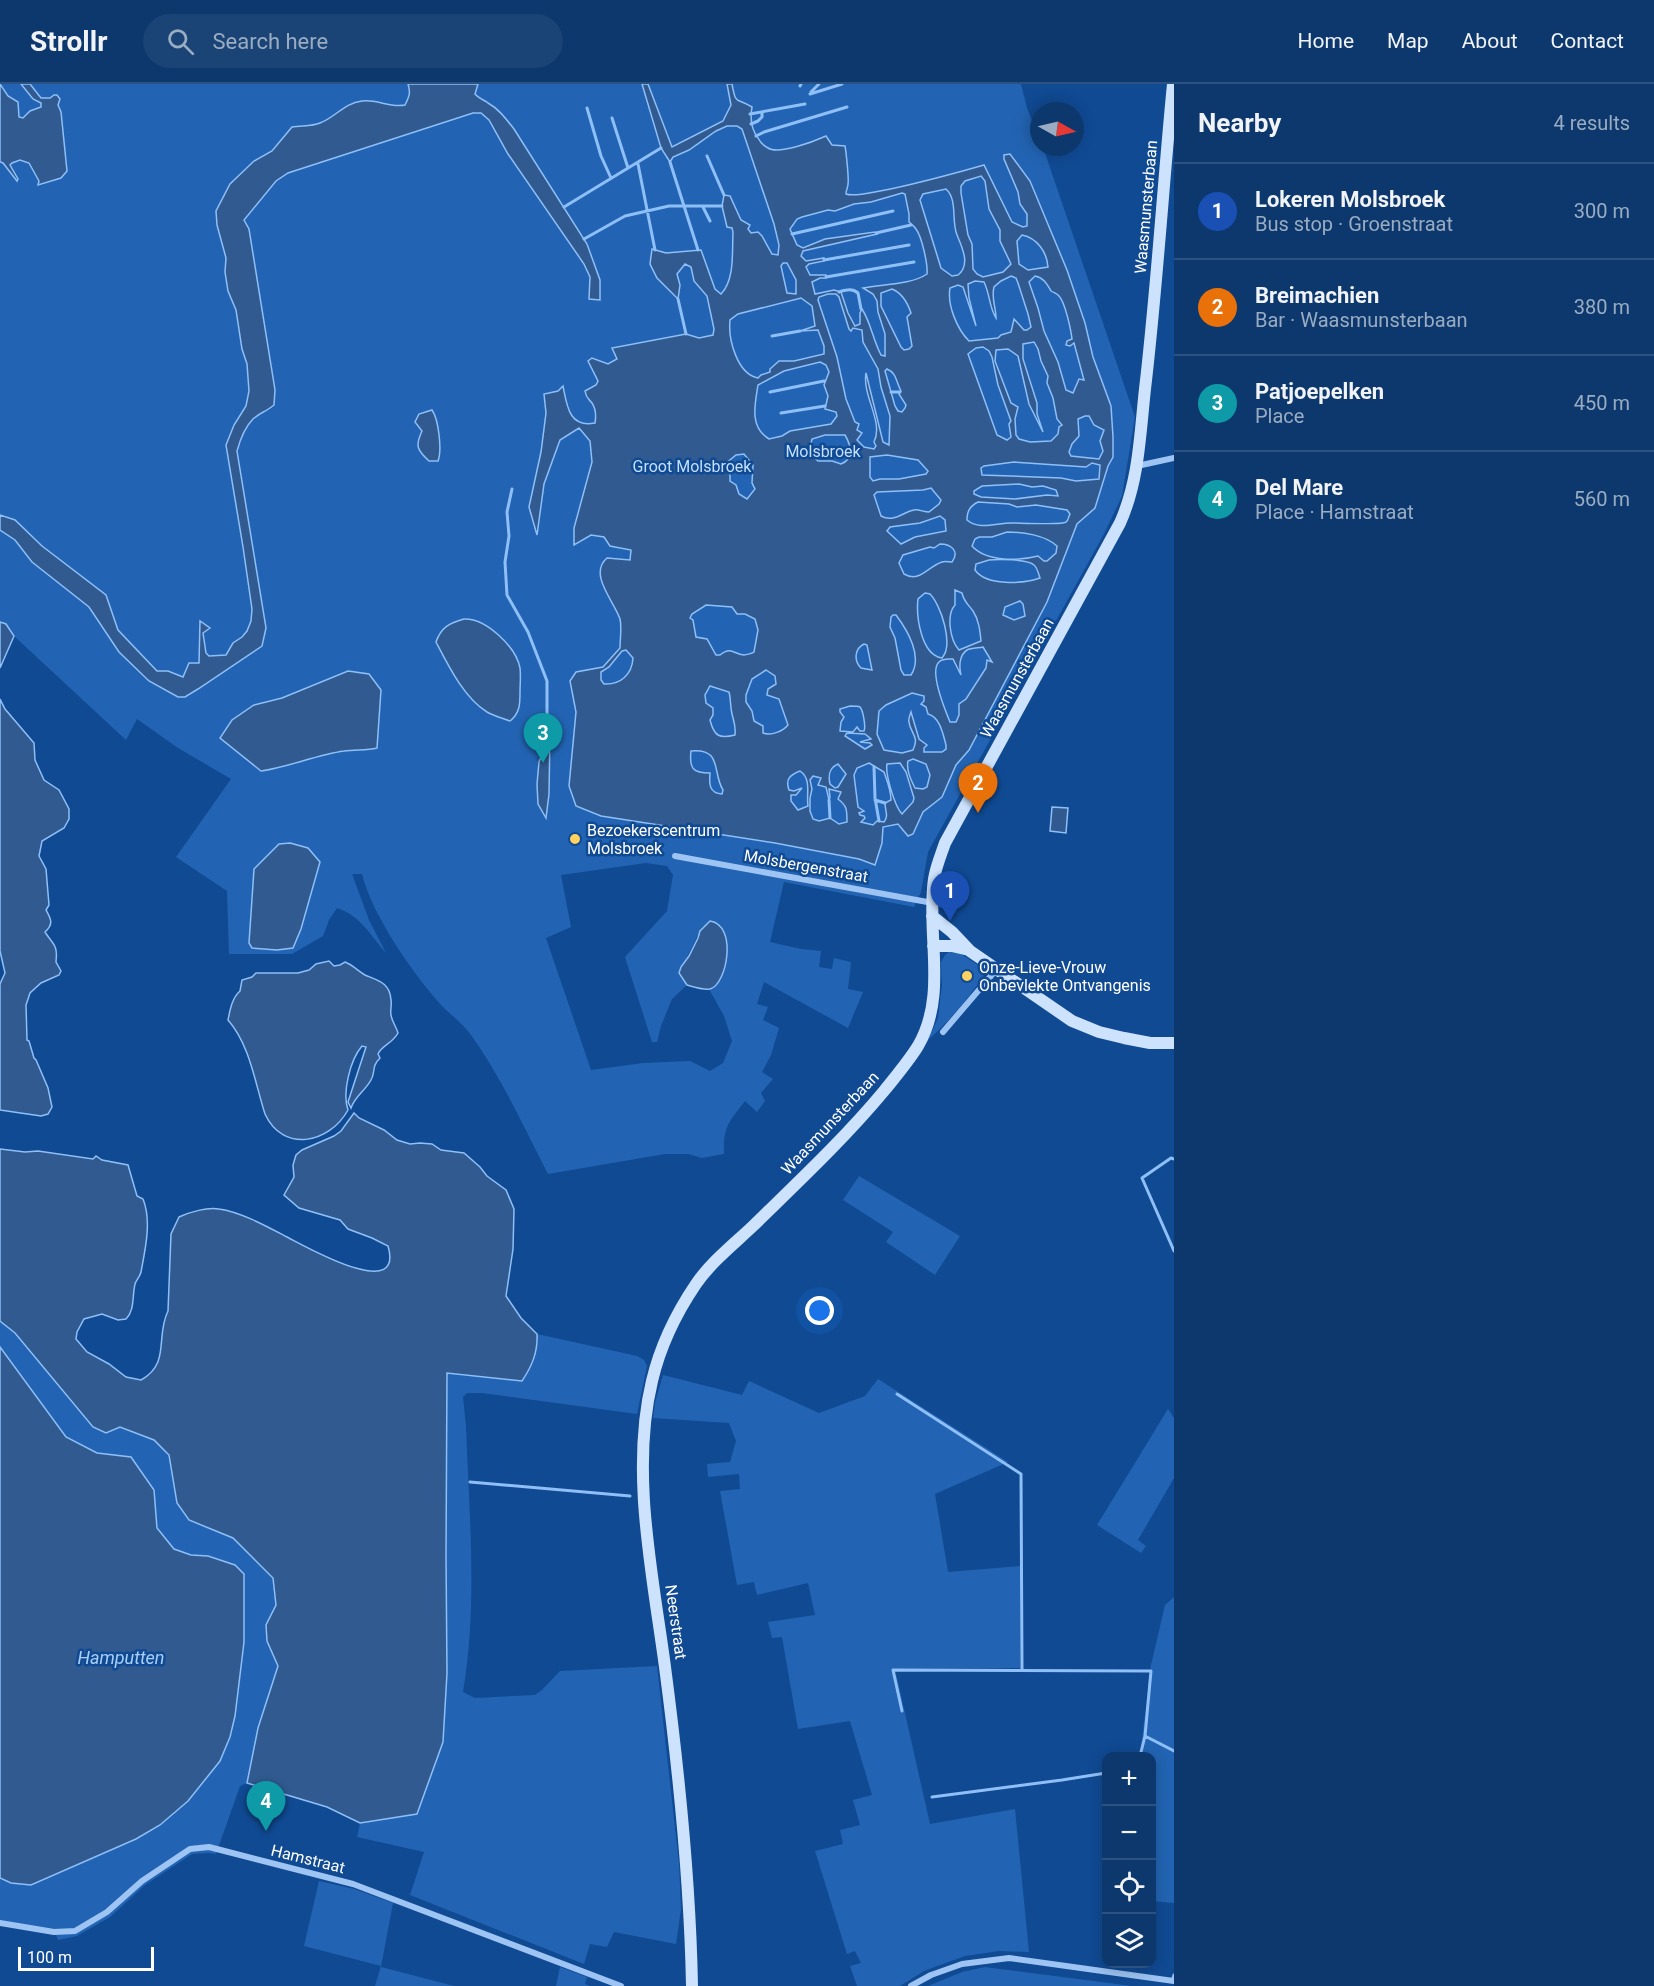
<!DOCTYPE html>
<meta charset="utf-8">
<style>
:root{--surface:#0c386e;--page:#1a4376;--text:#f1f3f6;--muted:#9aacc2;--line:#2c5281;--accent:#ffd160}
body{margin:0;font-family:Roboto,sans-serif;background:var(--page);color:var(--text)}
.controls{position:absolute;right:18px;bottom:18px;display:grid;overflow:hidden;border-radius:12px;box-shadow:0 3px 15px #0003}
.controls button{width:54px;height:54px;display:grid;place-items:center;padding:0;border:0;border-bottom:2px solid var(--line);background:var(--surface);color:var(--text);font:30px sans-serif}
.compass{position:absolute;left:1030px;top:18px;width:54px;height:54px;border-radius:50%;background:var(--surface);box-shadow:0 3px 15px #0003;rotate:98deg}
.scale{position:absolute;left:18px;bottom:15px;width:136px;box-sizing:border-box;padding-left:6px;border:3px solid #fff;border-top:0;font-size:16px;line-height:21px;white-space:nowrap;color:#fff;-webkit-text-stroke:4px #104a93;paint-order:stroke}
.you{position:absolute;left:820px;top:1227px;width:21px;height:21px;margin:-15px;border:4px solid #fff;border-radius:50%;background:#1a73e8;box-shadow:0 0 0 9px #1a73e833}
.badge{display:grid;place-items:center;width:39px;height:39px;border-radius:50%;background:var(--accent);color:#fff;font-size:20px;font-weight:700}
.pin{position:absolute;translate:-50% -50px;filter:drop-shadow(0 2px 3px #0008)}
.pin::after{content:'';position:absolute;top:32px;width:21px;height:18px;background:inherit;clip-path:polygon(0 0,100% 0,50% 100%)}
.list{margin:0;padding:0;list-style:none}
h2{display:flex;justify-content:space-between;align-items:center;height:78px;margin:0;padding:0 24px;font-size:26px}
h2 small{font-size:20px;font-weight:400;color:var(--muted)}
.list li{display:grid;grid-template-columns:39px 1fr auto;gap:18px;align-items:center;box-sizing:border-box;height:96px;padding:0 24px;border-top:2px solid var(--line)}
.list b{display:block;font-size:22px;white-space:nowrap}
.list p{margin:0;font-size:20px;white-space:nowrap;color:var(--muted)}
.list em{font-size:20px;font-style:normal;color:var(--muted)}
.icon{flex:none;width:33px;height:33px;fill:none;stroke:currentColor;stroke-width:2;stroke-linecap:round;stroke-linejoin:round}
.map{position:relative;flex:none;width:1174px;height:1902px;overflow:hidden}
header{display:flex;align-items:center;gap:36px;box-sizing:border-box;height:84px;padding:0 30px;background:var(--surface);border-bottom:2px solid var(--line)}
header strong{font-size:28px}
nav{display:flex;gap:33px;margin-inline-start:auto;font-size:21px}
.search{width:420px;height:54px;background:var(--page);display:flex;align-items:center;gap:15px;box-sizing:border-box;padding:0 21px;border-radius:33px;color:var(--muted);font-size:22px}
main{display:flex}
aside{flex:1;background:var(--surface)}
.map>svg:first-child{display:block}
.green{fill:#2264b3;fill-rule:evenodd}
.water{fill:#305a90;stroke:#8fbff7;stroke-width:1.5;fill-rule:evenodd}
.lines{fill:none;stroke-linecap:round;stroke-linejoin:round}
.stream{stroke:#8fbff7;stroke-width:3}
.street{stroke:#9dc4f3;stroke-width:6}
.secondary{stroke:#cde2fd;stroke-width:12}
.poi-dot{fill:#ffd160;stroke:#104a93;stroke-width:2}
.labels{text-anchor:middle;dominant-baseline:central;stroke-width:5;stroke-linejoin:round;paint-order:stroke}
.street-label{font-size:16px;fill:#fff;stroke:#104a93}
.park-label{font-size:16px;fill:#c5dffe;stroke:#104a93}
.poi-label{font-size:16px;fill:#fff;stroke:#104a93;text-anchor:start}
.water-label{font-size:18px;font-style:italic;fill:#aacffa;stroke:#104a93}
</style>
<header>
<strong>Strollr</strong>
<div class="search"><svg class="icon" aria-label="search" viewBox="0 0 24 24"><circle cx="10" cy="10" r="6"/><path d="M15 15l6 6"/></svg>Search here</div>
<nav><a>Home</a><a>Map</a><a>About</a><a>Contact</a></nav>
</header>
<main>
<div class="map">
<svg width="1174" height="1902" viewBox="0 0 1174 1902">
<rect width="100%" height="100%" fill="#104a93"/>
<path class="green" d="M0,0H1021L1027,24L1039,53V63H1043L1045,69L1135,333L1122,412L1104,450L928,768L921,808L914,823L784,798L770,858L801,865L821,867L819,883L832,885L834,874L851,878L848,905L863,908L848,944L764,898L757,920L768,923L763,936L779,944L771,971L762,988L773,995L761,1009L765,1017L757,1028L745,1017C729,1038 723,1042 724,1070L702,1074L688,1070H665L548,1090C524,1044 502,994 471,951C463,940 451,931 442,922C413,890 372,831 362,790H352L369,836L386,869C370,851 361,832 337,824L329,836L323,852L292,870H229L227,807L176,773L231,695L178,664L137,635L126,656L14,552L6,540L0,538ZM320,778L301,845L277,866L253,864L250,859L254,785ZM646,779L667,782L673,791L667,827L625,873L652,958H657L661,942L672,915L687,901L679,889L702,843L718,839C737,859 722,883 714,904L709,905L724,932L732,957L723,979L710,987L690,977L643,979L591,986L546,854L571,843L561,791Z
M950,867L958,868L987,887C970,912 951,936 928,956L938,934L942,901L941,878L945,871Z
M859,1092L960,1152L935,1191L886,1158L893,1148L843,1116Z
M0,1237L15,1249L120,1343L154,1356L169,1371L177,1419L189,1436L233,1454L273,1494L276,1521L267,1541V1557L278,1582L258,1644L247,1699L240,1702L216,1770L208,1769L192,1770L145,1801L110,1833L77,1852L58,1856L54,1846L0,1837V1794L11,1799L31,1801L133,1757L0,1727Z
M537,1250L637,1272L644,1276L647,1282L637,1330L482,1309H467L463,1313L466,1342C469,1430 478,1520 463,1608L475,1614L535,1611L542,1606L560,1587L657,1582L679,1780L681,1825L676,1860L614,1848L607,1863L590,1860L584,1880L410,1811L424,1768L357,1753L360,1739L417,1730L443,1658L447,1589L446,1471L447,1288L522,1296L538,1259Z
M663,1291L742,1311L749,1297L819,1329L865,1312L878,1295L1008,1378L935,1410L948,1488L1020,1482V1584L895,1585L930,1740L1015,1725L1029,1868L999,1867L965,1872L924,1887L900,1902H857L850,1882L861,1879L855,1867L847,1870L815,1767L843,1760L840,1746L860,1741L853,1716L872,1711L850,1637L798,1645L782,1553L772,1554L768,1538L815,1531L808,1499L757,1511L754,1498L737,1501L720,1407L740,1405L739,1390L708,1393L707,1380L730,1378L736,1357L729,1339L653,1334L655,1319Z
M1168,1325L1174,1334V1394L1138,1456L1146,1462L1141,1469L1097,1441Z
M1174,1513V1819L1152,1817V1672H1140L1151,1581L1165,1521Z
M319,1797L354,1805L393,1819L381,1883L454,1902H375L381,1882L304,1862Z
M560,1883L587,1893L585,1900L590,1902H556Z
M985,1883L1132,1902H928L962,1888Z"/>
<path class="water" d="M0,0L8,12L18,18L19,33L23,34L30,27L41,23V19L33,15L21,0H30L41,14H50L54,11H57L60,15L58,21L61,28L67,87L61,94L38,101L39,97L29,79L20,76L12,79L10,81L18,95L17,97L3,79L0,78Z
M408,0H478L475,10C479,15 483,15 488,19C499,25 506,35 514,45L587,160L600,196V216L589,215L590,193L584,180L508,70L489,36L481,29H473L288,89L276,97L244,136L249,145L275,306L274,321C267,327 258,330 253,335C245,343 240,356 237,367L266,544L262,562L198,605L185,613H178L149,597L119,568L89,523L32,478L15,456L0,446V431L15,436L42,462L106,511L118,546L157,587H168L183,593L189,579H199L200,537L210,544L203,549L206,569L209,572L226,571L233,559L242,553L247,547L251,537L252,525L243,463L226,361L234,341L246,322L249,307L247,280L242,265L236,226L228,207L225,188L226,174L217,141L216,127L230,100L254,77L272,67L292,43C301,41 311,43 320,39C336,33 344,19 362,17C377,15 390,24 405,21C409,13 411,9 408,0Z
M642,0H648L672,63L723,37L731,21L727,0H732C736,22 736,13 752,23C750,34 751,45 758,54C760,58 764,62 768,64C779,71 815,57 826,52L832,61L845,62C846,67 849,95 848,100C848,103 846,106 846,110C860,116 963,87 984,81L1012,138L1023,143L1027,142V130L1020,120L1018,108L1004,75V71L1010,70L1030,97L1067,186L1085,239L1093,273L1111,322L1113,353V373L1108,382L1095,424L1077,440L1047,518L969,666L956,681L942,713L923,728L913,750L908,752L898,740L883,743L882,759L875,781L859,775L775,759L601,732L576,722L569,702L576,628L570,597L576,588L603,583L620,564C620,555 622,543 620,535C614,517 588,490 607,474L630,476L631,466L610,462L604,453L591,451L574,461V444L592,378L590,357L579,344L560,356L544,400L537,451L529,423L541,368L546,329L544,310L558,307L563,302C567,322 569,344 595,339C596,333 596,325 592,319C588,314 586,314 585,307L596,301L598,297L588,277L592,274L608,280L617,275L612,264L686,250L699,254L713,251L714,245L707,212L694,197L691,183L685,180L677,190L680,201L678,215L657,194L650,180L652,165L666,169L701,166L715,205L721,210C735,196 732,167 733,148L732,144L727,143L722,122L724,111L730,112L741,136L750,141L748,145L751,149L758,148L762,152L772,170L778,171L779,161L774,140L742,45L737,42H727L716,47L689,66L673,73L670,78L661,64ZM981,92L985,97L989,125L1000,146V157L1011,180L1003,188L983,193L977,190L973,185L972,160L968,151L961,109V102L965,97ZM946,105C958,116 951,136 957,151C962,163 971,181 958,191L952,192L941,184L920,116L923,110ZM902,109L905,110L909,130V138C911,140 914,142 916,145C922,153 928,181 927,190C911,201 882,200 863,204L873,210L877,217L878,228L885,250V272L881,271C873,256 871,239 862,225L860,229V240L855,242L848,229L841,208L834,206L815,210L812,198L820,194H826V191H810L806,183L809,180L824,177V174L806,177L801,172L803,167L877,150L875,148L825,155L803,164L797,161L790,145L797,135L802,133L828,126L835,127L854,120L871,118ZM1022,151C1037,154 1047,168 1048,183L1028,186L1019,180L1017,157ZM783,179H787L796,196V210L787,209L781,182ZM1011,192L1016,194L1018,199L1028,230L1031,243L1027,246H1024L1014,235L1011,248L1001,251L998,254L969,257C957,245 947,221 950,204L958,201L963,203L976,242L969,214L968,200L975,197L984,198C990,210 989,223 996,234C996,223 991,214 994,203L1001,197ZM1035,192C1044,194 1047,200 1051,207C1054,209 1057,209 1059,212C1065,218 1071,246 1072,255L1067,257L1066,261L1070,262L1074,259L1084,296L1079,295L1073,309L1066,306L1058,278L1044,247L1038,224L1029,198ZM892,205C902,209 908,220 911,229L907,233L912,262L909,265L904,266L901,263L881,222V209ZM828,210H836L839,213L849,245L851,247L853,244L862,246L863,258L878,285L881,303L890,332L889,361L883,358L866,289C862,312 884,338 874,358L876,362L874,365L864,363L857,356L862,349L857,346L859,340L855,338L846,315L837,273L818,216L819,213ZM801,214L812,222L815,242L800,247L818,246L824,262V270L794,277H779L770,285V288L761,291L758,294C737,290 728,255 730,236L738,230ZM1034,258L1038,265L1041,277L1048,292L1047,299L1053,314L1057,335L1062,341L1059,343L1058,350L1051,357L1030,358L1019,355L1016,351L1015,335L1018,323L1011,319L995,277L996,266L1008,265L1018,272L1029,320L1043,348L1037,330V319L1023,275V260ZM983,263L989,267L992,273L998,301L1011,337L1009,340L1011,353L1007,356L997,351L968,270L976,264ZM820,278L826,281L829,288L824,301L828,312L825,325L836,328L837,332L831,340L790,347L782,352L769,355C749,343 755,320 758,301L784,287ZM887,285C897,289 896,298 901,307L899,310L906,321L905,324L902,328L898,327L895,322L885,287ZM1085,332H1089L1094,341L1104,346L1100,357L1103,367L1099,375L1071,372L1069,368L1072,360L1079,352L1078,335ZM825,351H845C851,361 854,375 841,380L832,377H818C812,372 810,362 812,355ZM744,370L753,381L752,399L755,405L747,415L739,410L736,401L730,397V391L724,381L736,371ZM887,371L918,376L928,387L926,390L899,395H880L873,397L870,393V373ZM1014,378L1086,383L1092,379L1100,381L1099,395L1076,397L1061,394L982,391L981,384L984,382ZM1019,400L1032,403L1043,402L1056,406L1058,412L1047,411L1015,415L981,413L974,410V407L982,402ZM931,404L941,416L939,420L929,428C924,428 918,425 914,426C903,428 894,439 881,432L874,411L877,408L923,406ZM978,418L1009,420L1017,423L1036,421L1067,426L1070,430C1068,433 1069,436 1066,438C1064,441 1020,439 1014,439C998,438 980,447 967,436C967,427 970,422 978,418ZM940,432L945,436L946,447L915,453L901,460L887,447L890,443L920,439ZM1007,448C1023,448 1045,451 1057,462L1056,469L1047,477H1044L1038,472C1019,477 986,478 972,462L975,455L979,453H992ZM940,460C951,460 960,467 952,478C949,478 945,477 942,478C927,483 920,499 904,490L899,479L903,471L930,463L934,464ZM989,476C997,475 1028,475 1034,481C1037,483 1039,491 1040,494C1023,500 986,502 975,486L976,480ZM955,506L962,509C964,518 968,520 973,527C979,536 980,547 981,557L959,566C950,556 946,531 955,521ZM925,509L930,510C941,521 954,561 942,574C921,571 916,532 918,515ZM1020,517L1023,520L1025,532L1014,536L1003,531L1005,523ZM706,521L732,523L737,530H745L755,535L758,546L754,568C753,569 746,571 744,571C733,570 732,562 720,571H716L707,555L696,553L693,536L690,534L692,530ZM893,531H896C908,547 923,573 911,591H904L901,586L895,554L890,543L891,533ZM864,560L867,561L872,586L861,584C854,577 854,565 864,560ZM983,563L992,578L987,576L986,584L966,615L959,620V631L956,638H950C945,626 929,587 939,578C943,574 948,575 953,575L961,591C959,583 959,571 967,566C971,564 979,564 983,563ZM626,566L633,574C632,591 620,601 604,600L601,596V588L609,583L622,567ZM766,586L775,592L776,600L768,605L767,611L779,615L788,641C783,647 772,652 763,649V642L754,637L752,627L746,618V611L752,595ZM710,602L729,608C731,615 730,622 732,630C734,638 736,642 735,651C719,655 714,652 710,636L713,631V624L706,619L705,611ZM912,609L924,612V617L921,620L926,623L928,630C940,633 943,650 946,661V665L942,668H924V664L927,661L919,655L911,628C910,631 908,635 909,638C910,649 920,652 913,666L902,669L884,666L877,650L879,627L886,621ZM850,622C852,622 858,622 860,623C863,626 866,643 864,647H860L857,643L853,648L840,647L841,638L844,633L840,628V625ZM847,649L865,650L871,655L860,658L870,659L872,661L865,665L845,652ZM691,667C723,664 712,689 723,706L722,710C709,709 709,700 710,689C693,689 689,685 691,667ZM913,675L926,680L930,691L927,703L923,705L915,704C911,696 906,686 908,677ZM869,679L884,688C887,697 891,706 891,716L885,719C885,727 889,732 884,738L877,737L873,741L861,738L865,734L864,732L860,731L859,729L864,727L858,723L854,691L857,684ZM900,679L906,688L914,714L913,718L902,730C895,723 885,690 887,680ZM838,680L846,690L838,703L835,704L830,700C828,691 829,684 838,680ZM800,687C812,695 806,710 808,722L798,726L791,717V711H796L802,704L794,707L789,706C785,695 790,691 800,687ZM813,692L821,694L818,701L826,703L829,716L830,713L829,705L841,708L838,715C847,722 847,725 847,738L839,740L830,734L819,737L813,735L810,727V714L812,705L810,696Z
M432,326C439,336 442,367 438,377H429C417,366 415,362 422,347L415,338L419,330Z
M464,535C486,534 516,563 520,584C521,592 520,600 520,608C520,620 520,629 510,637C502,634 494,632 487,628C464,614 448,581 436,558C441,543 450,539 464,535Z
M0,538L6,540L14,552L0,584Z
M348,587L369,590L381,606L377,664C366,667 355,665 344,667C316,671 289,683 261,687L220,654L232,636L254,621L282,614Z
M0,615L5,625L34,659L35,676L44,696L59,706L69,725V735L64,744L42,757L39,772L46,785L49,821L46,826C51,835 54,840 45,848C53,861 58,860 56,878L61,887L59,891L41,899L30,909L26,921L27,956L29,957L34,974L36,976L48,1004L52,1023L48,1030L41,1032L0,1026V900L5,889L0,867Z
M547,649L550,650L549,710L546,734L538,720L537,700L539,678L546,662Z
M1052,723L1068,724L1066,749L1050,747Z
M290,759L308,764L320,778L301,845L293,864L277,866L252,864L249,859L254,785L279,760Z
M710,837C738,841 727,901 710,905C703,906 694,903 687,901L679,889L681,883L689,872L698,854L700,847Z
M329,877L334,882L340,881L345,878C353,881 358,887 365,891C379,897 390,899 391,916C392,921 390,926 391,931C392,938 396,942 398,949C392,960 382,961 378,970L380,974C371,983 376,987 371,996C365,1007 355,1012 351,1024L348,1018L366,963L362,962C350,976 342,1009 348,1026C329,1060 283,1069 265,1030C255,999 250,961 228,936C230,926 232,914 240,907L242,896L252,893L256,889H298L309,886L316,880Z
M354,1029L359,1034L384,1046L397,1056L410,1060L420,1059L432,1060L441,1066L464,1069L480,1083L487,1092L506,1106L514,1125L513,1165L506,1212L521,1234L537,1250C538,1268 532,1282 522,1297L447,1289L446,1471L447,1589L443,1658L417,1730L360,1739L327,1723L247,1699L258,1644L278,1582L267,1557L266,1541L276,1521L273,1494L233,1454L189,1436L177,1419L169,1371L154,1356L120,1343L106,1349L93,1343L15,1249L0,1237V1065L25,1068L38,1067L93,1075L96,1072L102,1076L128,1081L137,1112L143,1115C152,1137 145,1166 141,1188C140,1193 136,1196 135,1200C132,1212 135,1226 126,1235L118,1236L102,1230L84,1235L77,1248L76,1255L87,1268L109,1280L126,1293L141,1296C171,1279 155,1253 168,1227L171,1150L179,1133C190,1128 207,1123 219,1125C241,1128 268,1143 287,1153C303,1161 405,1220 388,1162L372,1154L348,1145L340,1136L299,1124L284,1111L294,1093L293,1081L296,1071L302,1066L334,1052L341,1047Z
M0,1263L66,1353L97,1369L131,1373L154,1406L157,1444L174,1465L191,1471L208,1472L235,1481L244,1490V1558L235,1632L230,1653L220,1677L188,1717L160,1741L136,1755L31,1801L11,1799L0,1794Z"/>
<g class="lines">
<path class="stream" d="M800,2L801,0
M811,8L819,0
M810,10L842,0
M587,24L601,72L611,94
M750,30L805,20
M612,34L628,84
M751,40L758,37L762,33V28
M756,52L764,48L847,23
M707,72L724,111
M670,78L698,166
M638,80L655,166
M564,123L661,64
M703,123L710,137
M876,149L911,141
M792,150L893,127
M584,155L625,132L669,122H722
M824,176L909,161
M826,193L914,178
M839,208C846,206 852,204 858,209L861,225
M678,215L686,250
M772,252L800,247
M770,308L824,297
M891,308H900
M781,329L825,322
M512,405L507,428L509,452L505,478L507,511L528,548L547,597V649
M874,683L875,714L879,737
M829,716L830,734
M875,716L885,719
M1174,1075L1171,1074L1142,1094L1174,1167
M897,1310L1021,1390L1022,1585
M470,1398L630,1412
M902,1627L893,1586L1151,1587L1145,1652L1174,1667
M1140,1672L1145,1652
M932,1713L1062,1696L1106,1689
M1173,1894L1174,1891"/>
<path class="street" d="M1137,382L1174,374
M675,772L933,819
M943,948L996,886
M0,1839L54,1848L75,1847L107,1828L142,1797L190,1765L209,1763L353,1800L621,1902
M911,1902L931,1891L962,1880L1009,1874L1174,1897"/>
<path class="secondary" d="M932,832L952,848L970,867L1072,937L1099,948L1124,954L1150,959H1174
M933,862H952L969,866
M692,1902C690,1795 679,1689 665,1583C653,1492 630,1388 652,1297C660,1263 677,1228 696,1200C711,1178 734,1160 753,1142C798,1098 844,1055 884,1007C896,992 908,978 918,962C948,911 926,850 934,795C936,782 941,771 945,759L1120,439C1139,397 1140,350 1145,305C1157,203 1163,102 1173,0"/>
</g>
<g class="poi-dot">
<circle cx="575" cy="755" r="6"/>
<circle cx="967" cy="892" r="6"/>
</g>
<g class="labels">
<g class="street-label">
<text transform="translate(1146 123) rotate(-85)">Waasmunsterbaan</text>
<text transform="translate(1017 594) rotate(-61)">Waasmunsterbaan</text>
<text transform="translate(806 782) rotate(10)">Molsbergenstraat</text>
<text transform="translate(830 1039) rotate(-47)">Waasmunsterbaan</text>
<text transform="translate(676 1538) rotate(82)">Neerstraat</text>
<text transform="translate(308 1775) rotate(14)">Hamstraat</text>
</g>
<g class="park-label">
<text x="823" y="367">Molsbroek</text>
<text x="692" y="382">Groot Molsbroek</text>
</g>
<g class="poi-label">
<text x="587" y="746">Bezoekerscentrum<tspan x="587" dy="18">Molsbroek</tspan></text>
<text x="979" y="883">Onze-Lieve-Vrouw<tspan x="979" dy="18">Onbevlekte Ontvangenis</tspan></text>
</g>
<g class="water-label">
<text x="121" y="1573">Hamputten</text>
</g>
</g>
</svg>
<div class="controls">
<button>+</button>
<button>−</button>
<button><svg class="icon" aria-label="locate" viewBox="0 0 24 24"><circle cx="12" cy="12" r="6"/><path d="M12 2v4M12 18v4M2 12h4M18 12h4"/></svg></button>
<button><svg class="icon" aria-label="layers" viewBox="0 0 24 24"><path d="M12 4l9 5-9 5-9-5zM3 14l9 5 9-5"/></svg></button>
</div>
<svg class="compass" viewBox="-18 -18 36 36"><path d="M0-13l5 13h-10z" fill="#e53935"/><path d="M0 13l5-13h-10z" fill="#9aacc2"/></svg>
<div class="scale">100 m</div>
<div class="you"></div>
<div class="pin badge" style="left:950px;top:837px;background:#1a4fb4">1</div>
<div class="pin badge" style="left:978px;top:729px;background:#e8710a">2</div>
<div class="pin badge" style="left:543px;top:679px;background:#0f9aa8">3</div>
<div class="pin badge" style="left:266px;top:1747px;background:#0f9aa8">4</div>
</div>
<aside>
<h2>Nearby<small>4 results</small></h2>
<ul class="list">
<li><span class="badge" style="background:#1a4fb4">1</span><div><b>Lokeren Molsbroek</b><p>Bus stop · Groenstraat</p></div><em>300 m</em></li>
<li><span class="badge" style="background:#e8710a">2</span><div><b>Breimachien</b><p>Bar · Waasmunsterbaan</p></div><em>380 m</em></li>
<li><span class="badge" style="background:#0f9aa8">3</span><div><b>Patjoepelken</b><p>Place</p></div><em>450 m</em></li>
<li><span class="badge" style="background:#0f9aa8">4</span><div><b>Del Mare</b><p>Place · Hamstraat</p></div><em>560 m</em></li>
</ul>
</aside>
</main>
